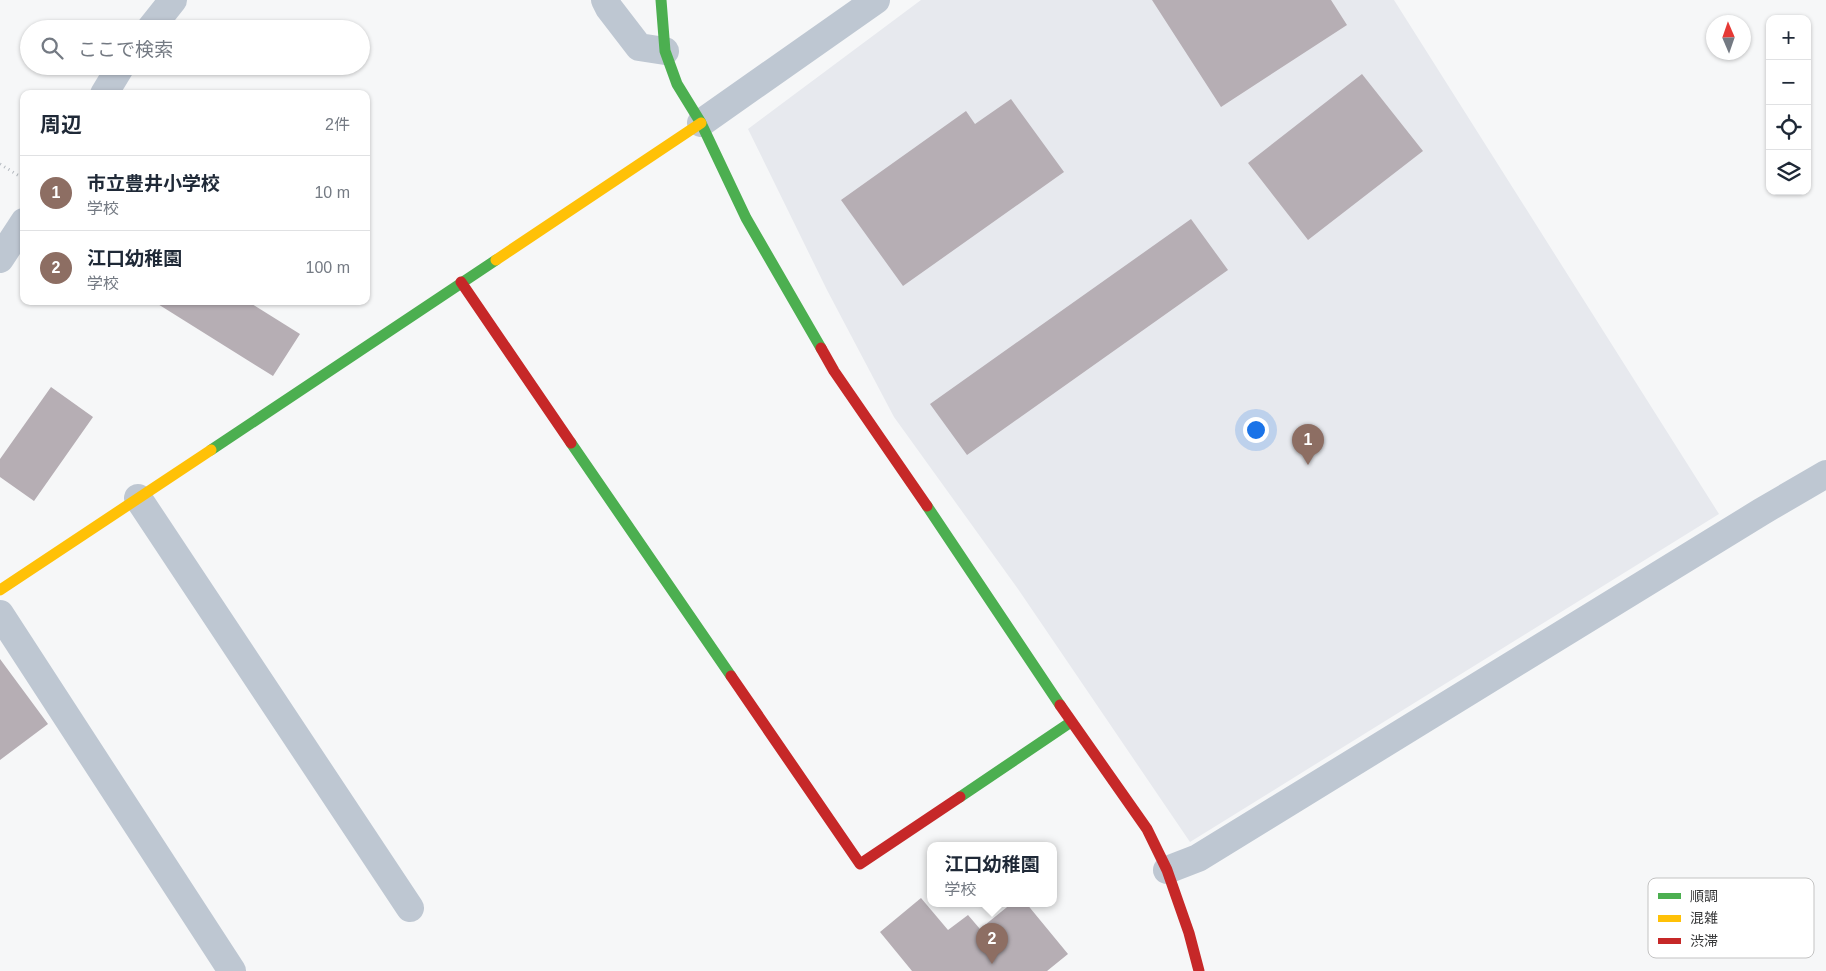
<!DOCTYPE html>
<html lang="ja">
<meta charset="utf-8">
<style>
:root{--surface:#fff;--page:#f6f6f7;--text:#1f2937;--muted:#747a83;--line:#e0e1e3;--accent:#2563eb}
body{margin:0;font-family:Helvetica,"Noto Sans JP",sans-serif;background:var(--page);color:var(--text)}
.controls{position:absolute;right:15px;top:15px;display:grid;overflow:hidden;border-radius:10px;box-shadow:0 1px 4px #0004}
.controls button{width:45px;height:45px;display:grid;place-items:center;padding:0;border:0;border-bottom:1px solid var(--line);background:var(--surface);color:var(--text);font:25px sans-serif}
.compass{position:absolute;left:1706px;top:15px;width:45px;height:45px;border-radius:50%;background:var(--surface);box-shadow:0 1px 4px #0004;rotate:358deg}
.you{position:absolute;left:1255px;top:429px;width:18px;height:18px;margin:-12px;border:4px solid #fff;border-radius:50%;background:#1a73e8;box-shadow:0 0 0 8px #1a73e833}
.badge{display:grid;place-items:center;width:32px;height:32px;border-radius:50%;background:var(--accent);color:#fff;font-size:16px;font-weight:700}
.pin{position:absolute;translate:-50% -41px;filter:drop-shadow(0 1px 2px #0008)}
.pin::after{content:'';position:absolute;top:26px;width:18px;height:15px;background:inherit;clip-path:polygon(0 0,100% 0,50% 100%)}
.popup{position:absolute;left:927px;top:842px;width:130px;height:65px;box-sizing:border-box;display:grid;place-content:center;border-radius:10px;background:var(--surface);filter:drop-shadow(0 1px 4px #0005);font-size:16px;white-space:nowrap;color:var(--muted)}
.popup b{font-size:19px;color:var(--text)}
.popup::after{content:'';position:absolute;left:50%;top:100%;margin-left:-10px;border:10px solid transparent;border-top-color:var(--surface)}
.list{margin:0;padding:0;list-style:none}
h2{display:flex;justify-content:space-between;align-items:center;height:65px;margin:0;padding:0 20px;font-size:21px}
h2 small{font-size:16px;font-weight:400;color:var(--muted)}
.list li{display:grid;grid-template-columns:32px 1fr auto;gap:15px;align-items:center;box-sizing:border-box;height:75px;padding:0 20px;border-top:1px solid var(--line)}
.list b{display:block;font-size:19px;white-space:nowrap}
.list p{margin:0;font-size:16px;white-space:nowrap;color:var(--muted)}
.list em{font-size:16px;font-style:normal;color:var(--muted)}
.icon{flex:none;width:28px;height:28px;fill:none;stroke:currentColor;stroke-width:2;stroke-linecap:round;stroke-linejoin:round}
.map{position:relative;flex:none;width:1826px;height:971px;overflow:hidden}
.search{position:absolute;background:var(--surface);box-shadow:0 1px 4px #0004;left:20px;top:20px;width:350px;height:55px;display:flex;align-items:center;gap:12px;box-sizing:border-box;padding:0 18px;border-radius:28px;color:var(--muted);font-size:19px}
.panel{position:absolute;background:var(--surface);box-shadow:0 1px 4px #0004;left:20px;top:90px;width:350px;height:215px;border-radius:10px}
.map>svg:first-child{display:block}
.built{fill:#e7e9ee}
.building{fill:#b6aeb4}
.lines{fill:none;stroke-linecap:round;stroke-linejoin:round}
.path{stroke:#b3b8be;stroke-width:3;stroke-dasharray:1 4;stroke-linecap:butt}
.street{stroke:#bec7d2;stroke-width:28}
.fast{stroke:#4caf50;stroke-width:11}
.slow{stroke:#ffc107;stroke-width:11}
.jam{stroke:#c62828;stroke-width:11}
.key{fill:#fff;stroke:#c3c3c3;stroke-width:1}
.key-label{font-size:14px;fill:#363738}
</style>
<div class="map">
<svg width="1826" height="971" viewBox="0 0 1826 971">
<rect width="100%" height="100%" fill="#f6f7f8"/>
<path class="built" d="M921,0H1394L1719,514L1190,842L1018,589L894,417L827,290L748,129Z"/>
<path class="building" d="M1152,0H1331L1347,25L1221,107Z
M1362,74L1423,151L1308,240L1248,163Z
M1011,99L1064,172L903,286L841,200L966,111L975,124Z
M1191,219L1228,270L967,455L930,404Z
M153,301H247L300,334L273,376Z
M51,387L93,417L34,501L0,477V459Z
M0,659L48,724L0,760Z
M921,898L948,930L968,915L980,929L1012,903H1026L1068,954L1047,971H912L880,932Z"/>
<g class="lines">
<path class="path" d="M0,164L24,179"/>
<path class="street" d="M605,0L609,8L639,47L665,51
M150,29L173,0
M104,94L121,66
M701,123L876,0
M0,259L24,222
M138,498L410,908
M0,614L232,971
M1167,870L1198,858L1761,512L1826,474"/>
<path class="fast" d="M661,0L665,51L677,84L701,123L746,218L821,348
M571,443L731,676
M211,450L496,260
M927,506L1060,705
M960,797L1071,722"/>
<path class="slow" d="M496,260L701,123
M0,590L211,450"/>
<path class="jam" d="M461,282L571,443
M821,348L834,371L927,506
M731,676L860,864L960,797
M1060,705L1147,829L1167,870L1189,933L1199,971"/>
</g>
<rect x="1648" y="878" width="166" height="80" rx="8" class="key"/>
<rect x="1658" y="893" width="23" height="6" fill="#4caf50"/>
<rect x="1658" y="915" width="23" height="7" fill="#ffc107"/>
<rect x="1658" y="938" width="23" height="6" fill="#c62828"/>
<g class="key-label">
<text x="1690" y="901">順調</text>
<text x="1690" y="923">混雑</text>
<text x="1690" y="946">渋滞</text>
</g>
</svg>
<div class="controls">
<button>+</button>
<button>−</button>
<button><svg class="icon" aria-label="locate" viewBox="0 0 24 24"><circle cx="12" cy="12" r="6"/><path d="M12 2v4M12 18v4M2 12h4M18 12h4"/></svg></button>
<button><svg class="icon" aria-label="layers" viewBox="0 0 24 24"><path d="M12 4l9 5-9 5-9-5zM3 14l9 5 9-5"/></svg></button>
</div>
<svg class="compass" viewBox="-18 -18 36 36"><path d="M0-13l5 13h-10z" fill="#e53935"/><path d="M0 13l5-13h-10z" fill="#747a83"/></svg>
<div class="you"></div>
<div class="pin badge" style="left:1308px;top:465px;background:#8d6e63">1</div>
<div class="pin badge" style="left:992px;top:964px;background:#8d6e63">2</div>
<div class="popup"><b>江口幼稚園</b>学校</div>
<div class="search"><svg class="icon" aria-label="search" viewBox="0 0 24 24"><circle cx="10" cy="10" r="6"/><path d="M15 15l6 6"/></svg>ここで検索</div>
<section class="panel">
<h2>周辺<small>2件</small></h2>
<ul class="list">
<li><span class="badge" style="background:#8d6e63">1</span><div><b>市立豊井小学校</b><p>学校</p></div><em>10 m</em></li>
<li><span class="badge" style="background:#8d6e63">2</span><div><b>江口幼稚園</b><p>学校</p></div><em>100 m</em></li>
</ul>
</section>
</div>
